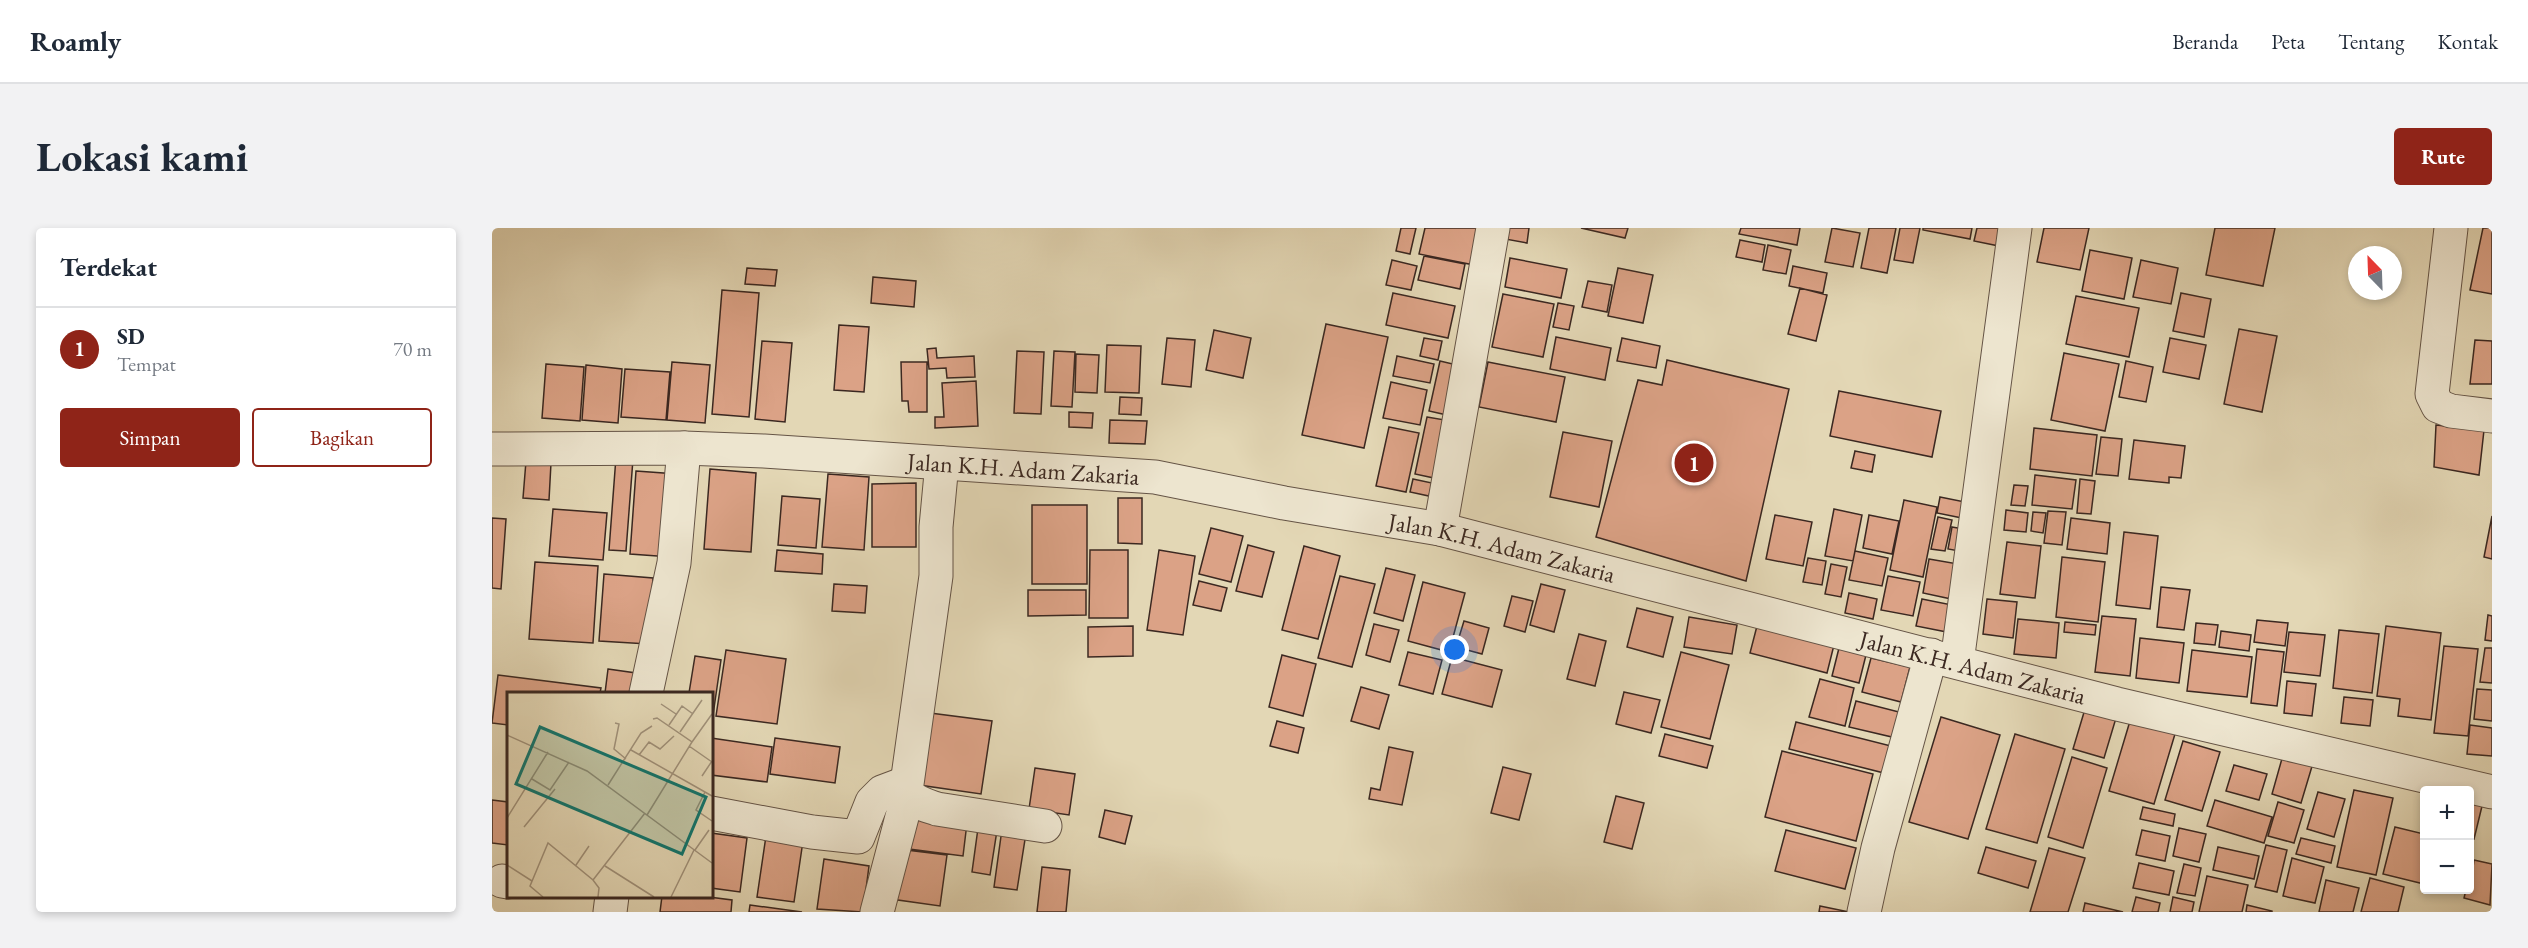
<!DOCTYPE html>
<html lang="id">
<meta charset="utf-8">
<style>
:root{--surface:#fff;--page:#f2f2f3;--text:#1f2937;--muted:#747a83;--line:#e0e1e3;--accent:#8f2418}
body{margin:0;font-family:"EB Garamond",serif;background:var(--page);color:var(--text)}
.controls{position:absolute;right:18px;bottom:18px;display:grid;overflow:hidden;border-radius:6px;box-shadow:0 3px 9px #0003}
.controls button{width:54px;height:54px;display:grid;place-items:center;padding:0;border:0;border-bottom:2px solid var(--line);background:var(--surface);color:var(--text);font:30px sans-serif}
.compass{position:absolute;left:1856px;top:18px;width:54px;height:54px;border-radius:50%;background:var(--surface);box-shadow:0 3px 9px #0003;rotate:337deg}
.you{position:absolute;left:963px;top:422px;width:21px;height:21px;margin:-15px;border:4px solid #fff;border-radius:50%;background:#1a73e8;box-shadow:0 0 0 9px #1a73e833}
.badge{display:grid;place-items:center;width:39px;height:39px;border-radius:50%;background:var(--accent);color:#fff;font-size:20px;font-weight:700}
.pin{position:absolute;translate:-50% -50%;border:3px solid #fff;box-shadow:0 2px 6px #0006}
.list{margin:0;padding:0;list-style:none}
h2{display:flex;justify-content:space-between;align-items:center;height:78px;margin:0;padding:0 24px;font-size:26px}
h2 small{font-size:20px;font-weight:400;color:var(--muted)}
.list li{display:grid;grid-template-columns:39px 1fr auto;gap:18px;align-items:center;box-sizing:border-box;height:84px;padding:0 24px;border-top:2px solid var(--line)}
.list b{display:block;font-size:22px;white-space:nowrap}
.list p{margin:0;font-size:20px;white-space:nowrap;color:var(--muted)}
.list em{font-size:20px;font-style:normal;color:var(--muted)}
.actions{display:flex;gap:12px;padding:18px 24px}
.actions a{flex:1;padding:14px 0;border:2px solid var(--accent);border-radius:6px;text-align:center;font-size:21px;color:var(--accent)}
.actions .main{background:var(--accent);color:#fff}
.map{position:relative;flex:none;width:2000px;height:684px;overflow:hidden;border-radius:6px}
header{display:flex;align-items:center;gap:36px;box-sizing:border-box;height:84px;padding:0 30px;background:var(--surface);border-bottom:2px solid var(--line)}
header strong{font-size:28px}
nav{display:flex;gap:33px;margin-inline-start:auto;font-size:21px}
.intro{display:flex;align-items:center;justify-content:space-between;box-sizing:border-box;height:144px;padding:0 36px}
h1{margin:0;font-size:42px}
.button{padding:15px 27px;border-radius:6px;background:var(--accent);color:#fff;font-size:21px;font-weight:700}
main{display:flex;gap:36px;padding:0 36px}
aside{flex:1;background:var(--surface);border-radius:6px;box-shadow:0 3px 9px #0003}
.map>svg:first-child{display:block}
.building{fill:#dba286;stroke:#3b2821;stroke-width:1.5}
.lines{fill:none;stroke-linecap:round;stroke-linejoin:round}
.minor-casing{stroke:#655446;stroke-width:35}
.minor{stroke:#ede5cf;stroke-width:33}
.labels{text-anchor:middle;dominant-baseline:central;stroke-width:5;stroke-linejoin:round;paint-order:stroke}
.street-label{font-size:24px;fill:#3b2821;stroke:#ede5cf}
.inset-road{fill:none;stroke:#a0917a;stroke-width:1.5}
.view{fill:#0f766e;fill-opacity:0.15;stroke:#0f766e;stroke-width:3}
.inset-edge{fill:none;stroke:#3b2821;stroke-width:3}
</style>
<header>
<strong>Roamly</strong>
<nav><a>Beranda</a><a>Peta</a><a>Tentang</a><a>Kontak</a></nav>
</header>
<div class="intro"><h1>Lokasi kami</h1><a class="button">Rute</a></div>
<main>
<aside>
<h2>Terdekat<small></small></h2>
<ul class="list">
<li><span class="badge">1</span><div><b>SD</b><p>Tempat</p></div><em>70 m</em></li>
</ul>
<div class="actions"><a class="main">Simpan</a><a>Bagikan</a></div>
</aside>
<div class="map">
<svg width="2000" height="684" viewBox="0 0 2000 684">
<rect width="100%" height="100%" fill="#e3d7b5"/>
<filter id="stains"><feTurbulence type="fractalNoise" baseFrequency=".00333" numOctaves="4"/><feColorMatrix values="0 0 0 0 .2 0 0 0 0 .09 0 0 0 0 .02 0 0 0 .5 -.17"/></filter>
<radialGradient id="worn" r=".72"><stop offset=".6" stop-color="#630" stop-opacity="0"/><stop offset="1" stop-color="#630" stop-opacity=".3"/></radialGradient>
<path class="building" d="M909,0H924L918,26L904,23Z
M933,0H995L987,38L927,26Z
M1015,0H1037L1035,15L1013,11Z
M1089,0H1136L1133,10Z
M1249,0H1308L1305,17L1247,6Z
M1340,0L1368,5L1361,39L1333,34Z
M1377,0H1404L1395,45L1369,40Z
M1408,0H1428L1421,35L1402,32Z
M1431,0H1480L1478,11L1431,2Z
M1485,0H1516L1512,19L1482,13Z
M1552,0H1597L1588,42L1545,34Z
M1723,0H1783L1771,58L1714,47Z
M1991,0H2000V66L1978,62Z
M1248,12L1273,17L1270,34L1244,29Z
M1276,17L1299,22L1294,46L1271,42Z
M1598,22L1640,30L1632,71L1590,63Z
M932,28L973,36L968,61L926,52Z
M1018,30L1075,41L1069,70L1013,59Z
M900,32L925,38L919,62L894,57Z
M1649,32L1686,40L1679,76L1641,69Z
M1301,38L1335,45L1331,65L1297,58Z
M255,40L285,42L283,58L253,56Z
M1126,40L1161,47L1151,95L1116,88Z
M381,49L424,53L422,79L379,75Z
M1096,53L1120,57L1115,84L1090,79Z
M1308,60L1335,67L1324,113L1296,106Z
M230,62L267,65L257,189L220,186Z
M901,65L963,78L956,110L894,97Z
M1689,65L1719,71L1712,109L1681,103Z
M1011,66L1062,76L1051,129L1000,119Z
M1584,68L1647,80L1637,129L1574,116Z
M1066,75L1082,78L1077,102L1061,99Z
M834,96L896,109L872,220L810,207Z
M347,97L377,99L372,164L342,162Z
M1747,101L1785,108L1770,184L1732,176Z
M722,102L759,110L751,150L714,142Z
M1064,109L1119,120L1113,152L1058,141Z
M675,110L703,112L699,159L670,156Z
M932,110L950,113L946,132L928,128Z
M1130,110L1168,118L1164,140L1125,133Z
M1678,110L1714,117L1707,151L1671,144Z
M1983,112L2000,113V156H1978Z
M270,113L300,115L293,194L263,191Z
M615,117L649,118L647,165L613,164Z
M444,120L445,130L482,128L483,149L455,150L454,140L437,141L435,121Z
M525,123L552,124L549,186L522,185Z
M562,123L583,124L580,179L559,178Z
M1572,125L1627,136L1613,203L1559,192Z
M584,126L607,127L605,165L583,164Z
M905,128L942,136L938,155L901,148Z
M1175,132L1297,161L1254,353L1104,309L1146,152L1170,157Z
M948,133L965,137L955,187L937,183Z
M1634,133L1661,139L1654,174L1627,169Z
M180,134L218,137L213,195L175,192Z
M409,134H435V184H417L416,173H410Z
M996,134L1073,149L1064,194L987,179Z
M54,136L92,139L88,193L50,190Z
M94,137L130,141L126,195L90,192Z
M133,141L178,144L174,192L129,189Z
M484,153L486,198L443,200V189H452L450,155Z
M899,154L935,162L928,197L891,190Z
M1347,163L1449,183L1440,229L1338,208Z
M628,169L650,170L649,187L627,186Z
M577,184L601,185L600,200L577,199Z
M935,189L953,192L942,250L923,246Z
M618,192L655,193L653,216L617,215Z
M1944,197L1992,202L1987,247L1942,239Z
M897,199L927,205L914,264L884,258Z
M1542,200L1605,207L1600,248L1538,241Z
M1071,204L1120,213L1107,279L1058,269Z
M1609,209L1630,211L1626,248L1604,246Z
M1642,212L1693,218L1689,250L1677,249V255L1637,251Z
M1363,223L1383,227L1380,244L1359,240Z
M124,229L141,231L134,323L117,322Z
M34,233L59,235L57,272L31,270Z
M218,241L264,245L259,324L212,321Z
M144,243L185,246L179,329L138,326Z
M336,246L377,249L372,322L330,319Z
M1543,247L1584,252L1580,281L1540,277Z
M921,251L940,255L937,268L918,264Z
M1588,251L1603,253L1599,286L1585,285Z
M424,255V319H380V256Z
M1522,257L1536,258L1533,278L1519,277Z
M290,268L328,271L324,320L286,317Z
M1448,269L1483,276L1480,292L1445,285Z
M626,270H650V316L626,315Z
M1412,272L1445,279L1431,349L1398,342Z
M540,277H595V356H540Z
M61,281L115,285L111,332L57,328Z
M1342,281L1370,287L1361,333L1333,328Z
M1514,282L1536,285L1534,304L1512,302Z
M1556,283L1574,284L1570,317L1552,315Z
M1541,284L1554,285L1551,305L1539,303Z
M1283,287L1320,294L1311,338L1274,331Z
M1377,287L1407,293L1400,326L1371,320Z
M2000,288V331L1992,329Z
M1446,289L1460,292L1453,323L1439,321Z
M0,290L14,291L9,361L0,360Z
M1579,290L1618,295L1615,326L1575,321Z
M1460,299L1483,303L1478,325L1456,321Z
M719,300L751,308L739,354L707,346Z
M1632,304L1666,308L1658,381L1624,377Z
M1515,314L1549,318L1543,370L1508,366Z
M756,317L782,324L770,369L744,363Z
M812,318L848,328L826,411L790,402Z
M285,322L331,326L330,346L283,343Z
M598,322H636V390H597Z
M667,322L703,328L691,407L655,402Z
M1363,323L1396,330L1390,358L1357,352Z
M1570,329L1613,334L1606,394L1564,389Z
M1316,330L1334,333L1330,357L1311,354Z
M1437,331L1472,337L1464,372L1431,365Z
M43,334L106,338L101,415L37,411Z
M1339,336L1355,339L1349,369L1333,366Z
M894,340L923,347L911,393L882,385Z
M112,346L161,350L156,416L107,413Z
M848,348L883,356L860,439L826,430Z
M1396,348L1428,354L1421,388L1389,382Z
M707,353L735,360L729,383L701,377Z
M931,354L973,365L957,424L916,413Z
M342,356L375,358L373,385L340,383Z
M1049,356L1073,362L1062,404L1038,397Z
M1669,359L1698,362L1692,402L1665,399Z
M536,362H594V387L536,388Z
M1357,365L1385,371L1381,391L1353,385Z
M1020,368L1041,373L1033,404L1012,398Z
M1430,371L1465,378L1460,405L1424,398Z
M1495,371L1525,374L1521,410L1491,406Z
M1145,380L1181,389L1171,429L1135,419Z
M1996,387L2000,388V413L1993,412Z
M1610,388L1644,391L1638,448L1603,444Z
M1197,389L1245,397L1240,426L1192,419Z
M1526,391L1567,395L1564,430L1522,426Z
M1765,392L1796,395L1793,418L1762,414Z
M972,393L997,400L990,426L964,419Z
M1573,394L1604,397L1603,407L1572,404Z
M1704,395L1726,397L1723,417L1702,415Z
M882,396L907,402L898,434L874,427Z
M641,398V428L596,429V399Z
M1265,398L1342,417L1335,445L1258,425Z
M1894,398L1949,405L1939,492L1906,488L1908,471L1885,468Z
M1847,402L1887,406L1880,465L1841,460Z
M1729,403L1759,407L1757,423L1727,419Z
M1797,404L1833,407L1828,448L1792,444Z
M1087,406L1114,413L1103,458L1075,451Z
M1648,410L1692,415L1687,455L1644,450Z
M1952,418L1986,421L1976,508L1942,505Z
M1347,420L1374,427L1367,455L1340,448Z
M1993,420H2000V455L1988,454Z
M1765,421L1792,424L1785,478L1759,475Z
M234,422L294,431L285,496L224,488Z
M1700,422L1760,429L1755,469L1695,463Z
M916,424L950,432L941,466L907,457Z
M1189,424L1237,437L1218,511L1169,499Z
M790,427L824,436L811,488L777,479Z
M203,428L229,432L221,487L219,465H197Z
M960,429L1010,442L1000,479L950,466Z
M1379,430L1418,439L1409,474L1370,464Z
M116,441L151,446L148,465H113Z
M6,447L109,460L108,465H16V497L0,495Z
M1328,451L1362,460L1353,498L1317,489Z
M1795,453L1824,456L1820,488L1792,485Z
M869,459L897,467L887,501L859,493Z
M1985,461L2000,462V493L1982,491Z
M1132,464L1168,472L1159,505L1124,496Z
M1852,469L1881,472L1878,498L1849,495Z
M1364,473L1407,484L1400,509L1357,499Z
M1593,481L1624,490L1612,530L1581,521Z
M438,485L500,493L489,566L427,557Z
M1449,489L1508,507L1476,611L1417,594Z
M785,493L812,500L806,525L778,518Z
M1638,493L1683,506L1662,576L1617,563Z
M1304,494L1399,518L1392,545L1297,521Z
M1978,497L2000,500V528L1975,526Z
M1173,506L1221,518L1215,540L1167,528Z
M1523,506L1573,521L1545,615L1494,601Z
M219,510L280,519L275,554L219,547Z
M283,510L348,519L343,555L278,546Z
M1691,513L1728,524L1710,583L1673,572Z
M897,519L921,524L910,577L877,571L879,560L888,562Z
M1290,523L1381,546L1364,613L1273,589Z
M1791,527L1821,535L1809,575L1780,566Z
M1580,529L1615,540L1591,620L1556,609Z
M1742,537L1775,546L1767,572L1734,563Z
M1011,539L1039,546L1027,592L999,585Z
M543,540L583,546L577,587L537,581Z
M1862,562L1901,570L1884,647L1845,639Z
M1826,564L1853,571L1842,609L1815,601Z
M1124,568L1152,575L1140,621L1112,614Z
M1978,571L1991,574L1982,611L1978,610Z
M0,572L16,574V617L0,615Z
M1723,572L1780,589L1772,615L1715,598Z
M1786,574L1812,582L1802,615L1776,608Z
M1651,579L1683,586L1681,598L1648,591Z
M613,582L640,588L633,616L607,609Z
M422,588L475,595L471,628L417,621Z
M487,593L506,596L498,647L480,644Z
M1903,599L1932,606V656L1891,646Z
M1687,600L1714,606L1707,634L1681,628Z
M510,601L534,605L525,662L502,659Z
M1294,602L1364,620L1353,661L1283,643Z
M1650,602L1678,608L1673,633L1644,627Z
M219,605L255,610L248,664L219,660Z
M274,608L311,613L302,674L265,669Z
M1809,610L1843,618L1839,635L1804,626Z
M1774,617L1795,622L1785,664L1763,659Z
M1494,619L1544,633L1536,660L1486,645Z
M1726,619L1767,628L1762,651L1721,642Z
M1557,620L1593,630L1576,684H1538Z
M406,621L455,627L448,678L399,671Z
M1800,630L1832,639L1823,675L1791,668Z
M332,631L377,638L371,684L325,681Z
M1982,632L2000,636L1998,677L1972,670L1974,662H1978Z
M1647,635L1682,643L1677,667L1641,660Z
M1692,636L1709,640L1703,668L1685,665Z
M550,639L578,642L574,684H545Z
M1715,648L1756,657L1750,684H1707Z
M1878,650L1912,659L1906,684H1869Z
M1834,652L1867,660L1861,684H1827Z
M170,668H209L240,672L239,684H168Z
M1644,669L1668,675L1666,684H1640Z
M1681,669L1702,674L1700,684H1678Z
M1593,675L1631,684H1591Z
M258,677L310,684H257Z
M1755,677L1780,683V684H1754Z
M1328,678L1357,684H1327Z"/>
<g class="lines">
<g class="minor-casing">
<g id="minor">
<path d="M1959,0L1940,166L1946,178L1959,183L2000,188"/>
<path id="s1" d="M0,221L192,220L272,223L663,249L792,275L948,301L1625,476L2000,564"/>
<path d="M450,235L444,299V348L414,563C420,574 433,577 445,581L553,598"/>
<path d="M948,301L1001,0"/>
<path d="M1465,434L1523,0"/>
<path d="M154,465L182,335L192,220"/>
<path d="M219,585L320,604L366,609L380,574L390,564L414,555"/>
<path d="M10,653L16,654"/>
<path d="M118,684L120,668"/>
<path d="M385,684L416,566"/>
<path d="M1372,684L1386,620L1439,427"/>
</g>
</g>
<use href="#minor" class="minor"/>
</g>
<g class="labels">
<g class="street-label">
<text stroke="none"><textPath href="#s1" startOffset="532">Jalan K.H. Adam Zakaria</textPath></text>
<text stroke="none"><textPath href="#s1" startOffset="1018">Jalan K.H. Adam Zakaria</textPath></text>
<text stroke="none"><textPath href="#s1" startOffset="1504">Jalan K.H. Adam Zakaria</textPath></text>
</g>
</g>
<g transform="translate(15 464)">
<rect width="206" height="206" fill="#e3d7b5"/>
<path class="inset-road" d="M154,12L169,22M108,31L112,32L107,57L119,67M162,33L175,14L186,22M173,40L195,8M0,43L80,79L205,171M185,50L205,22M182,54L205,70M124,58L205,104M132,63L142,50L153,57L167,44M195,84L205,69M25,87L43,98L62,70M101,93L134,41L145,34M198,100L189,118L205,129M140,123L185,50L150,26L146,27M0,126L41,60M17,135L48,97M188,158L202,138M0,173L25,189M69,173L82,154M98,174L147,205M86,188L138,121M36,205L23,194L41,151L86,188L92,196L91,205M164,205L187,158"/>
<path class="view" d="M33,35L199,105L175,162L9,92Z"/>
<rect width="206" height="206" class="inset-edge"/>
</g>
<rect width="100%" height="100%" filter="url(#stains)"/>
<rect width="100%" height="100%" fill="url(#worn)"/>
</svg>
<div class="controls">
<button>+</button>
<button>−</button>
</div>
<svg class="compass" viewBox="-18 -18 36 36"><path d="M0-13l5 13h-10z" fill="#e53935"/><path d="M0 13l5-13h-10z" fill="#747a83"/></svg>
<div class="you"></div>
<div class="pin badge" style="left:1202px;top:235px">1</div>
</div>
</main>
